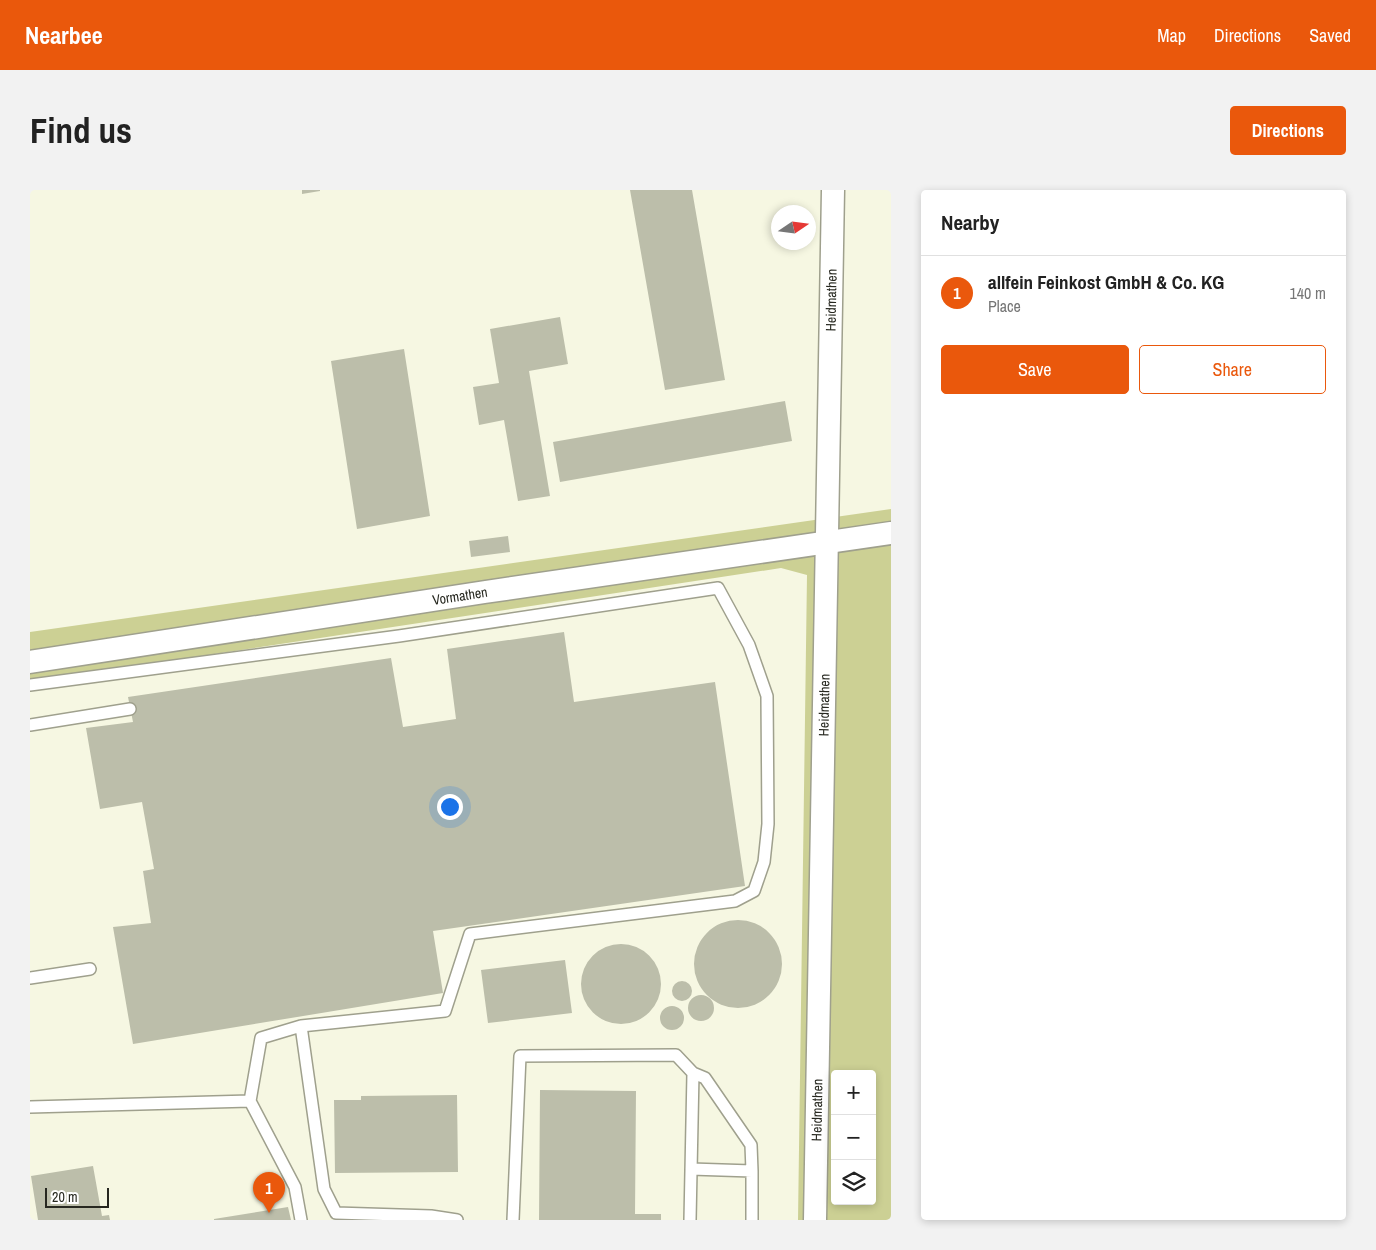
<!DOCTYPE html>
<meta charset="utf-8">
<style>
:root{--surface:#fff;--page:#f2f2f2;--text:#222;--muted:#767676;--line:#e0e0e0;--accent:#ea580c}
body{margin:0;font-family:"Archivo Narrow",sans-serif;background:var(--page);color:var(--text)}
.controls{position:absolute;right:15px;bottom:15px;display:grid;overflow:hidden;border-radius:5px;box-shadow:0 2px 8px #0003}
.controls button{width:45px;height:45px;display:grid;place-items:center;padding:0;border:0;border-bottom:1px solid var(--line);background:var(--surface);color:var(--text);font:25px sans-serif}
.compass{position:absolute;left:741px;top:15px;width:45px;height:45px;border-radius:50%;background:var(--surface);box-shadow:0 2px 8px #0003;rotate:77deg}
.scale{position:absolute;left:15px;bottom:12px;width:64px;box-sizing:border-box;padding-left:5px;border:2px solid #272820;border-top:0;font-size:14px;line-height:18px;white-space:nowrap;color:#272820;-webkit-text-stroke:4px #fff;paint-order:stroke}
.you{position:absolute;left:419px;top:616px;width:18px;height:18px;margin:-12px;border:4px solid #fff;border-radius:50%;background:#1a73e8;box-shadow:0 0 0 8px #1a73e833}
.badge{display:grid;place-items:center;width:32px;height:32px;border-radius:50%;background:var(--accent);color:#fff;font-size:16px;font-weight:700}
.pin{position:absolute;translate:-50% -41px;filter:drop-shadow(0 1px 2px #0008)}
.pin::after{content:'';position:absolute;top:26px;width:18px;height:15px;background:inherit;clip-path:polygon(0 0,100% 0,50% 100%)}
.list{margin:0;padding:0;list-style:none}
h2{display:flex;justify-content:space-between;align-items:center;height:65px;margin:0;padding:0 20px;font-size:21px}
h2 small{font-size:16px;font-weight:400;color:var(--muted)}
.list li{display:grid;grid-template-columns:32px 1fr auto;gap:15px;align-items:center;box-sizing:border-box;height:75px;padding:0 20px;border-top:1px solid var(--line)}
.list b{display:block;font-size:19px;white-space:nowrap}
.list p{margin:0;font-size:16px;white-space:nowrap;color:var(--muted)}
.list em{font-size:16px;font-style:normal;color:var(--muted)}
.actions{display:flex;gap:10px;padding:15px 20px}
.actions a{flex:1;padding:11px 0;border:1px solid var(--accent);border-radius:5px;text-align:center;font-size:18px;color:var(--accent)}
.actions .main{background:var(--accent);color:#fff}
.icon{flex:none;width:28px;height:28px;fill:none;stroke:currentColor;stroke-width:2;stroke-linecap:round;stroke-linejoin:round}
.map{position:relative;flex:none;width:861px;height:1030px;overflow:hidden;border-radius:5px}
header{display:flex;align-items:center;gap:30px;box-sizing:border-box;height:70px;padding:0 25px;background:var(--accent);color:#fff}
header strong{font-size:24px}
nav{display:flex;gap:28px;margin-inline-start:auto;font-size:18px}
.intro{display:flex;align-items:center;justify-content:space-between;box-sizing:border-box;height:120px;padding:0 30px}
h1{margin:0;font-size:35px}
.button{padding:12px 22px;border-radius:5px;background:var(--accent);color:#fff;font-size:18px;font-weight:700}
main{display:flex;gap:30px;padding:0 30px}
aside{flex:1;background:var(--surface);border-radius:5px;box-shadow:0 2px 8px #0003}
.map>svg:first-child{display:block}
.green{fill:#ccd094;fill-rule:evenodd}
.building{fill:#bcbeaa}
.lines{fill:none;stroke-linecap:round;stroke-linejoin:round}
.service-casing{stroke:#9fa08d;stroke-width:14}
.minor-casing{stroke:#9fa08d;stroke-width:25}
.service{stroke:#fff;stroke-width:11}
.minor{stroke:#fff;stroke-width:22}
.labels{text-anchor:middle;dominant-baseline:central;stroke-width:4.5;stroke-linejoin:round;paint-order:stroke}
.street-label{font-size:14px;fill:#272820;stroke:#fff}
</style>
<header>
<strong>Nearbee</strong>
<nav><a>Map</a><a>Directions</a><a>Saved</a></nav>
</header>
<div class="intro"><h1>Find us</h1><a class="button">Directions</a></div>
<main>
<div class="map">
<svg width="861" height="1030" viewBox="0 0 861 1030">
<rect width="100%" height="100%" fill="#f6f7e2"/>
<path class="green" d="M861,319V1030H768L777,385L751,378L0,492V442ZM805,884H842V1011H805Z"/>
<path class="building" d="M272,0H290V1L272,4Z
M600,0H662L695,190L635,200Z
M530,127L538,174L499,181L520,306L488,311L474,230L449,235L443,197L469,193L460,139Z
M374,159L400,326L327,339L301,171Z
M755,211L762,251L530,292L523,252Z
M478,346L480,362L441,367L439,351Z
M534,442L544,512L685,492L715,696L403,741L413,803L103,854L83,737L121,733L113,681L124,679L112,612L70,619L56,538L103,532L98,507L361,468L373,537L426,529L417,459Z
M664 774a44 44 0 1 1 88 0a44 44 0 1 1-88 0Z
M551 794a40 40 0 1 1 80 0a40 40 0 1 1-80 0Z
M535,770L542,823L458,833L451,780Z
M642 801a10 10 0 1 1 20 0a10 10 0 1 1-20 0Z
M658 818a13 13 0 1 1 26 0a13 13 0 1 1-26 0Z
M630 828a12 12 0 1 1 24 0a12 12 0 1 1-24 0Z
M510,900L606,901L605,1024H631V1030H509Z
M427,905L428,982L305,983L304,910H331V906Z
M63,976L72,1026L79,1025L80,1030H8L1,986Z
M258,1017L261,1030H184V1029Z"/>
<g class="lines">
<g class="service-casing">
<path id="service" d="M0,495L369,446L688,398L719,455L737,506L738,634L734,672L724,701L705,711L440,744L415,821L271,836L294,999L306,1023L401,1026L427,1030
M0,535L100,519
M0,788L60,779
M220,911L265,997L271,1030
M0,917L220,911L231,848L271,836
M661,979L722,981L721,955L675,888L663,883
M722,981V1030
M483,1030L490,866L646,865L663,883L660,1030"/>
</g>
<g class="minor-casing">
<g id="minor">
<path id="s1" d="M0,472L455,402L861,343"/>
<path id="s2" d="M785,1030L803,0"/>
</g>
</g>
<use href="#service" class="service"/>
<use href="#minor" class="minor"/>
</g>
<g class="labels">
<g class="street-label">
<text stroke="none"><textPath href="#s2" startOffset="920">Heidmathen</textPath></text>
<text stroke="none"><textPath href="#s1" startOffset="435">Vormathen</textPath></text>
<text stroke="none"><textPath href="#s2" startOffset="515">Heidmathen</textPath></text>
<text stroke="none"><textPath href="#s2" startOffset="110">Heidmathen</textPath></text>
</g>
</g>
</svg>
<div class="controls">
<button>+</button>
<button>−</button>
<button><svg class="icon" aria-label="layers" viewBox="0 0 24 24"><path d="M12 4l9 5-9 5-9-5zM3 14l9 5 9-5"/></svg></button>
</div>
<svg class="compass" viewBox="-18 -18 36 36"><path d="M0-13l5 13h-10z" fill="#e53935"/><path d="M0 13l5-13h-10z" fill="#767676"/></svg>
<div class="scale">20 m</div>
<div class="you"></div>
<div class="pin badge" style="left:239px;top:1023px">1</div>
</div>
<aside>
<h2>Nearby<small></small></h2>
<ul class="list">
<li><span class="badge">1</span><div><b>allfein Feinkost GmbH &amp; Co. KG</b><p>Place</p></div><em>140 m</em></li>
</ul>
<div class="actions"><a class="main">Save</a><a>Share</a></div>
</aside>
</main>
